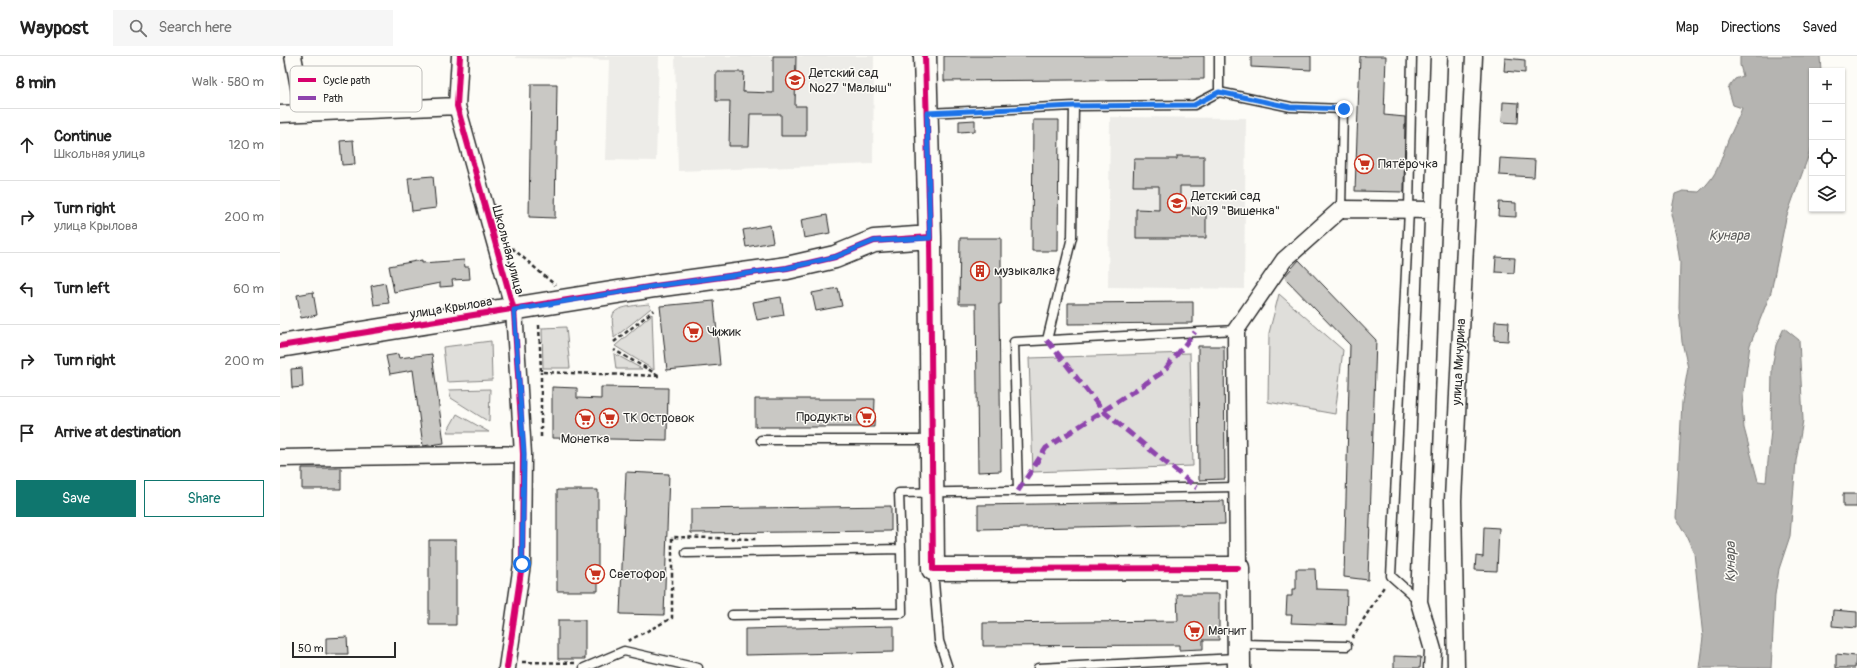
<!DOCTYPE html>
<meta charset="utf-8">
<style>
:root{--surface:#fff;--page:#f6f6f6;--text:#222;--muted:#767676;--line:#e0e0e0;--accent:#0f766e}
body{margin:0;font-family:Pangolin,sans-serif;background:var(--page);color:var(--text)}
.controls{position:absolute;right:12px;top:12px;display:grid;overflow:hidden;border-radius:0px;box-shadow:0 1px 3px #0004}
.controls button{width:36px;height:36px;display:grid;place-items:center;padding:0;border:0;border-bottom:1px solid var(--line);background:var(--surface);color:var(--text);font:20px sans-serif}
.scale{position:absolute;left:12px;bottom:10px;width:104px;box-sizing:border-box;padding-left:4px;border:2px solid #2b2b2b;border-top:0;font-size:11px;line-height:14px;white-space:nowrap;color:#2b2b2b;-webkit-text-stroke:3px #fdfcf7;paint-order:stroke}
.stop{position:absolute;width:12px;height:12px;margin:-9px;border:3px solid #1a73e8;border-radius:50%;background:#fff}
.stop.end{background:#1a73e8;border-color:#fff;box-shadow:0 1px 4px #0008}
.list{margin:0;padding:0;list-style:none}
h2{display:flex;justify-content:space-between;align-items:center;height:52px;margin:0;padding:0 16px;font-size:17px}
h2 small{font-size:13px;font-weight:400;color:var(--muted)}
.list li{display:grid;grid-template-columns:26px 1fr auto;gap:12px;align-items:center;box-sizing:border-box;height:72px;padding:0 16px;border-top:1px solid var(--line)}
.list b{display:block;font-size:15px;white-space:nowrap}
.list p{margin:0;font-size:13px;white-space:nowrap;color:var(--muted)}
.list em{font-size:13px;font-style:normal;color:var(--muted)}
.actions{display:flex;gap:8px;padding:12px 16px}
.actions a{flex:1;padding:9px 0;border:1px solid var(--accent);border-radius:0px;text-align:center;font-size:14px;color:var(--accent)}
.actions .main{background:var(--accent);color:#fff}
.icon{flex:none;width:22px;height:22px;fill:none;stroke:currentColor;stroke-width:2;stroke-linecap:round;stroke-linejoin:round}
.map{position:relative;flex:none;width:1577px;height:612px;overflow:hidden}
header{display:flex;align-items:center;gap:24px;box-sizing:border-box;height:56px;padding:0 20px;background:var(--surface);border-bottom:1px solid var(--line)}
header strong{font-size:19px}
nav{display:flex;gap:22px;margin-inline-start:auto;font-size:14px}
.search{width:280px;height:36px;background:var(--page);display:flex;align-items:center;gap:10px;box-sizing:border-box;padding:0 14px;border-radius:0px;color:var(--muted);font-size:15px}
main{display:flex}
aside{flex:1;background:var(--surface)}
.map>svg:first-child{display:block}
.built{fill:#edece8}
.green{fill:#dfdeda;stroke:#858482}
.water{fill:#b5b4b1;stroke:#7e7d7b}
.building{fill:#c9c8c4;stroke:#2b2b2b}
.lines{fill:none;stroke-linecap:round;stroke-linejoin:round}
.lane-casing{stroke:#2b2b2b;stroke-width:11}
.street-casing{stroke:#2b2b2b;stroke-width:19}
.secondary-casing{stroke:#2b2b2b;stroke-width:25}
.path{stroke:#2b2b2b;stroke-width:2.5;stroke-dasharray:4 3;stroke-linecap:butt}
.lane{stroke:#fdfcf7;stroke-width:8}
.street{stroke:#fdfcf7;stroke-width:16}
.secondary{stroke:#fdfcf7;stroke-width:22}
.quiet{stroke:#8e44ad;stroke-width:5;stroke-dasharray:10 5;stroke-linecap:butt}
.cycleway-casing{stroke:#fdfcf7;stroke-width:8}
.cycleway{stroke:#d6006c;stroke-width:6}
.route{stroke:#1a73e8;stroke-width:5}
.labels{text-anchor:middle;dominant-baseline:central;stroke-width:3;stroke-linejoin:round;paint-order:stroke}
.poi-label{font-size:13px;fill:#2b2b2b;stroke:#fdfcf7;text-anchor:start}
.street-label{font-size:13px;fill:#2b2b2b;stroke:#fdfcf7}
.water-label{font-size:14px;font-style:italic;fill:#5b5b5a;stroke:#fdfcf7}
.key{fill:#fdfcf7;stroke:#bebdba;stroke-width:1}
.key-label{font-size:11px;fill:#2b2b2b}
</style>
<header>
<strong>Waypost</strong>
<div class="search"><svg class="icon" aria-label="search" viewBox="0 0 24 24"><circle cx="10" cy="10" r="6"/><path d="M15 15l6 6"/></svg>Search here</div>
<nav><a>Map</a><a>Directions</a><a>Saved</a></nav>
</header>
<main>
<aside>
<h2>8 min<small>Walk · 580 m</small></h2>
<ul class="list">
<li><svg class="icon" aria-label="ahead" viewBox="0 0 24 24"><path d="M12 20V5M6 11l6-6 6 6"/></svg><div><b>Continue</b><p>Школьная улица</p></div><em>120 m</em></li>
<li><svg class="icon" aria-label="right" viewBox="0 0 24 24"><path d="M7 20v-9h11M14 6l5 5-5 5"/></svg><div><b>Turn right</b><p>улица Крылова</p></div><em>200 m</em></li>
<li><svg class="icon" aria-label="left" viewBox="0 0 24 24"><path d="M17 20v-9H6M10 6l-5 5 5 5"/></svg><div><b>Turn left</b></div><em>60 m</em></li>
<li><svg class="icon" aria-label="right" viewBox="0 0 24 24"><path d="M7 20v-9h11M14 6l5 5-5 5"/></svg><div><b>Turn right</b></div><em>200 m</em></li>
<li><svg class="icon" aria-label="arrive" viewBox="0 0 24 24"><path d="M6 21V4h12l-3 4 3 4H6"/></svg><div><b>Arrive at destination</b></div></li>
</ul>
<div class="actions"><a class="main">Save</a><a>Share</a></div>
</aside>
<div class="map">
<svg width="1577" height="612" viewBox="0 0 1577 612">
<rect width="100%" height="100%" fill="#fdfcf7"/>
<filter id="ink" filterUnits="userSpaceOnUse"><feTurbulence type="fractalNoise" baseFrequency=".025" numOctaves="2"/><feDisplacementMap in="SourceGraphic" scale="8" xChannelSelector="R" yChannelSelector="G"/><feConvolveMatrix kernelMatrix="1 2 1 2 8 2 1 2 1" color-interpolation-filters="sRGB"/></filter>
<g filter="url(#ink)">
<path class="built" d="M236,0H379L376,105L326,104L329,4L236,2Z
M395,0H594L593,108L398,115Z
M830,61L966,62L964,233L828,231Z"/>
<path class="green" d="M999,238L1063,294L1055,358L988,346L989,277Z
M369,248L371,252L334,282C334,275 331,265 333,259C335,250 361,249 369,248Z
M372,258L374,314L335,290Z
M286,271L290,312H263L262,272Z
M211,285L212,324L167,326L163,291Z
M910,297L913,410L753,416L749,302Z
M334,298H335L362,313H336Z
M210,333L209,366L171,342L169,334Z
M177,358L209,376H167Z"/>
<path class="water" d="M1460,0H1540L1541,15H1532V90L1506,162L1491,236L1470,289L1462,349L1464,372L1478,425L1486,426L1491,374L1492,312L1496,289L1504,272L1519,284L1523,364L1516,405L1510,480L1499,513L1495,539L1491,612H1419L1423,581L1414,497L1406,479L1396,462L1402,346L1408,312L1402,286L1399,252L1400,206L1396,180L1391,158L1395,138L1403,135L1419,136C1438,119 1440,106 1448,84C1453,73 1458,63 1462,52L1453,49L1448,32L1455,23L1463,20L1460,9Z"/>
<path class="building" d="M493,0H516L515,50H526V80H501V58H470L469,90H449L450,45H436V16H464L463,36L493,37Z
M664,0H924V23L664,25Z
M971,0H1031V14L971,11Z
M1080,0H1106L1104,59L1125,61L1124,136L1075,135Z
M1225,2L1245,4V17L1224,15Z
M251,28H277L275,162L249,161Z
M1223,46L1239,47L1238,67L1222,66Z
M695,64V75L679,76V65Z
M753,64H779L778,195H752Z
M73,84L75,108L62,109L60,85Z
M897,100H924V130H900V152H926V182H856V153L879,154V130H853L854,103H897Z
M1220,102L1255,104L1254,121L1219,119Z
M153,120L156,152L132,155L128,122Z
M1219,146L1236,147V161L1218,160Z
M547,159L550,177L524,182L521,164Z
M490,169L493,186L466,191L463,174Z
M680,182H721V248H719L721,415L698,416L696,248H679Z
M1216,201L1235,202L1234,217L1215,216Z
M142,204V207L184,204L185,211H189L190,223L172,224L173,230L160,231V227L114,236L109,210Z
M1019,204L1096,284L1088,524L1064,521L1070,289L1004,221Z
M105,227L109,247L94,249L91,230Z
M558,232L562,250L536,255L532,237Z
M33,236L37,259L21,262L17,239Z
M501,241L504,259L477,264L473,246Z
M434,245L440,309L387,314L380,250Z
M913,246V267L788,268V247Z
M1215,265L1229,266L1228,285L1214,284Z
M918,290H944L945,423L919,424Z
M118,298L119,302L152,298L164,387L143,390L133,314L110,318L106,300Z
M22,312L23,331L12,332L11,313Z
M272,331L297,332V342L321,343V331L388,332L387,384L272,382Z
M475,343H595L594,371H475Z
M22,412H61V433H22Z
M346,416L389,418L384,559L340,558Z
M277,434H318V535H277Z
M1563,438H1577V451H1563Z
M944,445L945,468L698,473V449Z
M611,450V475L411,477V453Z
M1204,471L1219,472L1217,515L1195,514L1196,500L1203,501Z
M149,484H176V569H149Z
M1016,513H1035L1036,533L1067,534L1066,569L1011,567L1012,559H1006L1007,540H1012V533H1016Z
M897,538H939V584H923V593L899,594V589L703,590V567L898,565Z
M1553,554L1577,556V572L1552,570Z
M278,564H305V603H278Z
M614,570V596L465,599V573Z
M67,581L68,598H46V582Z
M1556,598L1576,600L1575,612H1556Z
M1114,600L1141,601L1140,612H1114Z"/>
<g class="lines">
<g class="lane-casing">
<path id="lane" d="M1132,0L1129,154L1111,520L1139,545
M939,36L1011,51L1063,53L1061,153
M647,57L794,50L914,49L939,36V0
M767,284L792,181L794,50
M481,384H650
M738,435L734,286L956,274
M406,497L621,493L619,437L957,431
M653,514L659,585L668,612
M452,559L622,557L621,493
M960,588L1067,590
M304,612L344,595L418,612
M758,612L957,602"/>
</g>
<g class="street-casing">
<path id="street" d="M13,0L24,57
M180,0L177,50L234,254L243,398L242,508L227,612
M0,58L177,50
M0,402L243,398
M958,512L956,274L1004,204L1061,153L1154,154
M1152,612L1153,594L1139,546L1159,0
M1176,612L1173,444L1194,0"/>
</g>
<g class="secondary-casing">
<path id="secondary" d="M645,0L650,181L653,513L958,512L959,612
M0,290L375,230L507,212L555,201L594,185L650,181"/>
</g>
<path class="path" d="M232,192L275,229
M259,269L261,316L380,320L334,294
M334,286L374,254
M261,381V316
M1072,582L1105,529
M348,585L392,562V481L476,483
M242,606L295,607"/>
<use href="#lane" class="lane"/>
<use href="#street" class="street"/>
<use href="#secondary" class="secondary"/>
<path class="quiet" d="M767,284L823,355L917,432
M738,435L766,392L883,316L915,276"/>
<g class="cycleway-casing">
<path id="cycleway" d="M180,0L177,50L234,254L243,398L242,508L227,612
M645,0L650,181L653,513L958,512
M0,290L375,230L507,212L555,201L594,185L650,181"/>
</g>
<use href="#cycleway" class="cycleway"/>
</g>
</g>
<g class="lines" filter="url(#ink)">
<path class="route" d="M242,508L244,398L234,254L375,230L507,212L555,201L594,185L650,182L647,57L794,50L914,49L939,36L1010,51L1064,53"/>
</g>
<defs>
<g id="school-ring" transform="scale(1)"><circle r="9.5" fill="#fdfcf7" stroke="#c8321e" stroke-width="1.5"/><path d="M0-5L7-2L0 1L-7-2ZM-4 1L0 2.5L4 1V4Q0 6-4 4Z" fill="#c8321e"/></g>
<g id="supermarket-ring" transform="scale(1)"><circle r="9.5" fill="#fdfcf7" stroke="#c8321e" stroke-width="1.5"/><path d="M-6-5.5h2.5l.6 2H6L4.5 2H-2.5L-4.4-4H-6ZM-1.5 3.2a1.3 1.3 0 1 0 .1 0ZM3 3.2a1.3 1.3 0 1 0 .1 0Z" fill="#c8321e"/></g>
<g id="building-ring" transform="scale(1)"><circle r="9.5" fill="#fdfcf7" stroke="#c8321e" stroke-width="1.5"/><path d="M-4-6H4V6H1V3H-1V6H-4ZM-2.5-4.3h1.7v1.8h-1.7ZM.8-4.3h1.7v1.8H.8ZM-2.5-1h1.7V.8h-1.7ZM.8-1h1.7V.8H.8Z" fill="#c8321e"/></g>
</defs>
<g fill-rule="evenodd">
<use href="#school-ring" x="515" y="24"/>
<use href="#supermarket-ring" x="1084" y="108"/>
<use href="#school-ring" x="897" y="147"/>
<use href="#building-ring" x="700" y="215"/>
<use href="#supermarket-ring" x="413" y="276"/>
<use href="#supermarket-ring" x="586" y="361"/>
<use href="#supermarket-ring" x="329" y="362"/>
<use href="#supermarket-ring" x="305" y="363"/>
<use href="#supermarket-ring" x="315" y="518"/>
<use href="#supermarket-ring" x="914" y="575"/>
</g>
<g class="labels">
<g class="poi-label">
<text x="529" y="17">Детский сад<tspan x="529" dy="15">№27 "Малыш"</tspan></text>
<text x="1098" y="108">Пятёрочка</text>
<text x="911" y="140">Детский сад<tspan x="911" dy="15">№19 "Вишенка"</tspan></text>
<text x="714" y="215">музыкалка</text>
<text x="427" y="276">Чижик</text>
<text x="572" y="361" text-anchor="end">Продукты</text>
<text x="343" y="362">ТК Островок</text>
<text x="305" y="383" text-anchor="middle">Монетка</text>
<text x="329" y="518">Светофор</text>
<text x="928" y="575">Магнит</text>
</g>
<g class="street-label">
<text transform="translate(228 194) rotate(75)">Школьная улица</text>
<text transform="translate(171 252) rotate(-9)">улица Крылова</text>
<text transform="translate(1179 306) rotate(-87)">улица Мичурина</text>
</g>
<g class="water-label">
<text x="1449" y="179">Кунара</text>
<text transform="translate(1450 506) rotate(-90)">Кунара</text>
</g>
</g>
<rect x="10" y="10" width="132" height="46" rx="6" class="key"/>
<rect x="18" y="22" width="18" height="4" fill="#d6006c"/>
<rect x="18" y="40" width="18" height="4" fill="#8e44ad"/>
<g class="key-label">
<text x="43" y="28">Cycle path</text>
<text x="43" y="46">Path</text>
</g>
</svg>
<div class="controls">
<button>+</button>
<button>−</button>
<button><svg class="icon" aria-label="locate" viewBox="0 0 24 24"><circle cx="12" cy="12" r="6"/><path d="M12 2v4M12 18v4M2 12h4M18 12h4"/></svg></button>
<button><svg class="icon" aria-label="layers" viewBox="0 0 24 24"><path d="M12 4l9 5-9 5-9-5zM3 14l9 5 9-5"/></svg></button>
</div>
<div class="scale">50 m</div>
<div class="stop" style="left:242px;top:508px"></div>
<div class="stop end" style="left:1064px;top:53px"></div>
</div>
</main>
